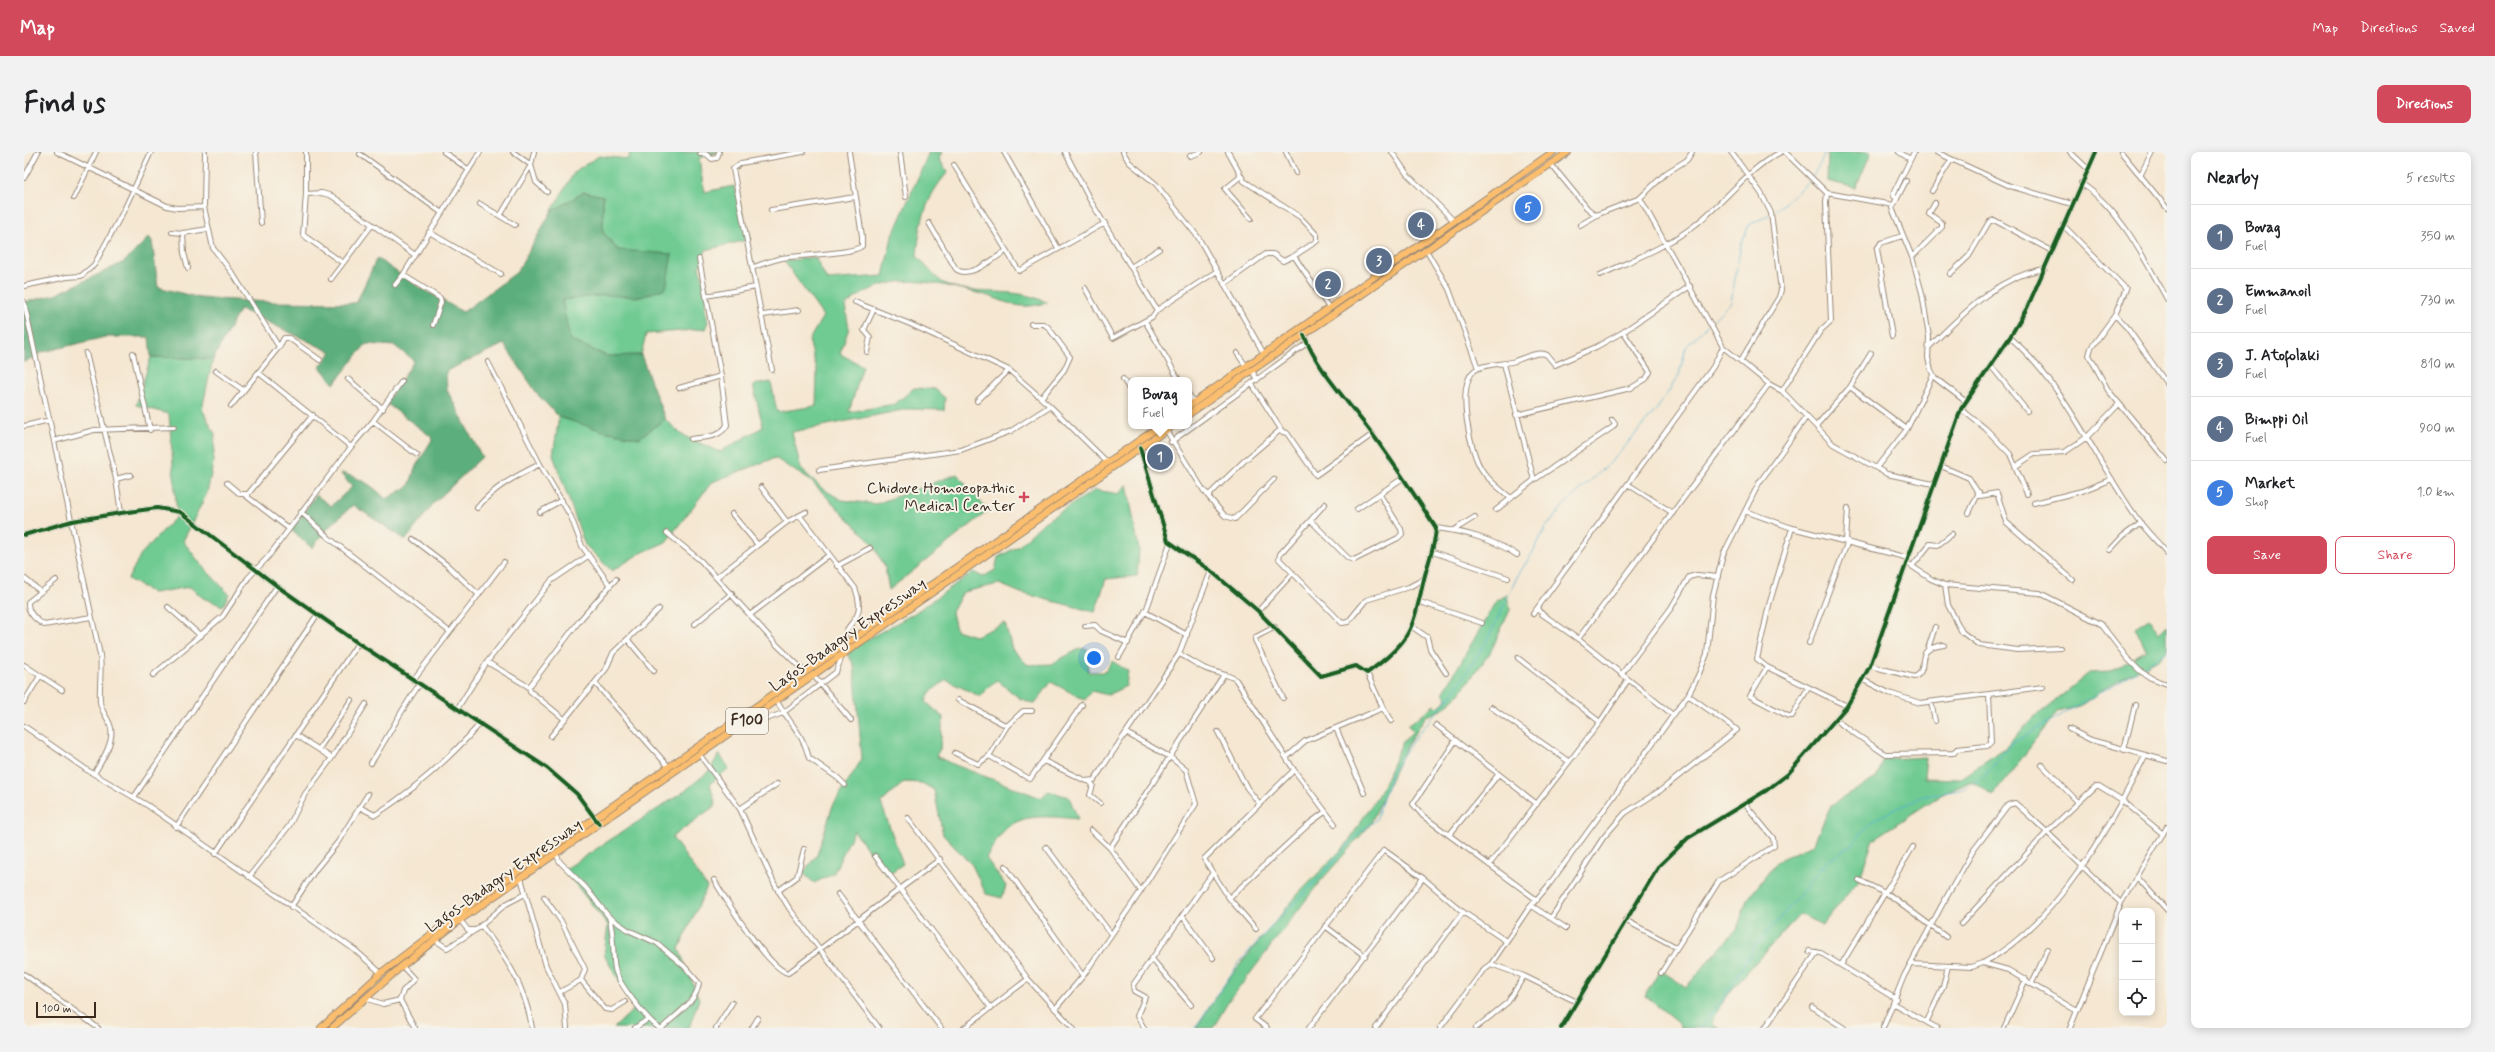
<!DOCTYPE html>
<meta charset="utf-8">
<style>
:root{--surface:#fff;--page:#f2f2f2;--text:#202124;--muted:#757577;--line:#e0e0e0;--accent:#d1495b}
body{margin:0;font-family:Mynerve,sans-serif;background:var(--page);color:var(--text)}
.controls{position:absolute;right:12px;bottom:12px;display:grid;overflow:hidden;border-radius:8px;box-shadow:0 2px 10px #0003}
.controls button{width:36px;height:36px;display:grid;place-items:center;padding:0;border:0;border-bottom:1px solid var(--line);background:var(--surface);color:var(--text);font:20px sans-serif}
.scale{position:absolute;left:12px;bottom:10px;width:60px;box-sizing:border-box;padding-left:4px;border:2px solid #3b2a1e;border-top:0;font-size:11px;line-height:14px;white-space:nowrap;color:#3b2a1e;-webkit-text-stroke:3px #f7f3e8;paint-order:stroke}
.you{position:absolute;left:1070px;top:506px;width:14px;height:14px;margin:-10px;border:3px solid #fff;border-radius:50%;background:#1a73e8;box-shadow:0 0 0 6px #1a73e833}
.badge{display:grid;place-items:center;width:26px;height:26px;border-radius:50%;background:var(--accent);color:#fff;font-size:13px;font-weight:700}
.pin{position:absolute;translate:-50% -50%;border:2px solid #fff;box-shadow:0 1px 4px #0006}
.popup{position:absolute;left:1104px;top:225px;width:64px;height:52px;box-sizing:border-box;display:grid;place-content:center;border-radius:8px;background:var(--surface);filter:drop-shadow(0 1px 3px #0005);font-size:13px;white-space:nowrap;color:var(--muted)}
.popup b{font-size:15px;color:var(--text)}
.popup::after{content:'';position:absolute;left:50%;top:100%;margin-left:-8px;border:8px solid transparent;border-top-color:var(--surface)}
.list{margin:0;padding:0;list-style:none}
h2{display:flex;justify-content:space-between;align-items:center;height:52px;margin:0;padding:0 16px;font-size:17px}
h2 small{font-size:13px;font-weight:400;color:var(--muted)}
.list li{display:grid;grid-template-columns:26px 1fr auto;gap:12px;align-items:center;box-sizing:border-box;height:64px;padding:0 16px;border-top:1px solid var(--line)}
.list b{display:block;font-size:15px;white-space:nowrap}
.list p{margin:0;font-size:13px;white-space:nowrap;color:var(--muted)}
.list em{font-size:13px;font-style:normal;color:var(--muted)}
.actions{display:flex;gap:8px;padding:12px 16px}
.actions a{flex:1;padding:9px 0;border:1px solid var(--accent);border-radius:8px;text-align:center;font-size:14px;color:var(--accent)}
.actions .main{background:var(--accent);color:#fff}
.icon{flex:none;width:22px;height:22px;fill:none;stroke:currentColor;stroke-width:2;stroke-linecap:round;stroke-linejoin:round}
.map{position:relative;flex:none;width:2143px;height:876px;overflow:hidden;border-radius:8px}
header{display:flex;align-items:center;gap:24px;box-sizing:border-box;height:56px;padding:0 20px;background:var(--accent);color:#fff}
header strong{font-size:19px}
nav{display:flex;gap:22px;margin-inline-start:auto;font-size:14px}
.intro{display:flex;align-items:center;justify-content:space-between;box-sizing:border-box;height:96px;padding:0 24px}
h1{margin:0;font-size:28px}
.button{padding:10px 18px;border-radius:8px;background:var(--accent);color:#fff;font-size:14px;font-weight:700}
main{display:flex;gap:24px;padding:0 24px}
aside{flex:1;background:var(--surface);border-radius:8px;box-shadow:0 2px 10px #0003}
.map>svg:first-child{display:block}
.green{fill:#70cb92;stroke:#567a58}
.forest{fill:#5caf7c;stroke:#4c6c4d}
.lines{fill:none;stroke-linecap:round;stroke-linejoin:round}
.stream{stroke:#52b1d1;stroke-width:1}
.minor-casing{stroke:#988878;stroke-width:6}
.highway-casing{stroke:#988878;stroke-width:8}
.minor{stroke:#fff;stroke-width:4}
.highway{stroke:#fbbe6e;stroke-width:6}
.cycleway-casing{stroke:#f7f3e8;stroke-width:6}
.cycleway{stroke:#1b5e20;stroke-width:4}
.poi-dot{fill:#d1495b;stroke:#f7f3e8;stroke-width:1.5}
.labels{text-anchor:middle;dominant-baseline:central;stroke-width:4;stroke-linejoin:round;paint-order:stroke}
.shield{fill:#f7f3e8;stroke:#73665b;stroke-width:1}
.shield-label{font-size:15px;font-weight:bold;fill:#3b2a1e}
.poi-label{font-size:16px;fill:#3b2a1e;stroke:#f7f3e8;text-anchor:end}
.street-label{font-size:16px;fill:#3b2a1e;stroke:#f7f3e8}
</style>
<header>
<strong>Map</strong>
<nav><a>Map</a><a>Directions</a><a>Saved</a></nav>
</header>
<div class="intro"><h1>Find us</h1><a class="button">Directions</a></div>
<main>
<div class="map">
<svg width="2143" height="876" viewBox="0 0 2143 876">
<rect width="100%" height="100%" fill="#f7f3e8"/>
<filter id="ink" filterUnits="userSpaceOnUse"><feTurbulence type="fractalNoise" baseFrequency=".025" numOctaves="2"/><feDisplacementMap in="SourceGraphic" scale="8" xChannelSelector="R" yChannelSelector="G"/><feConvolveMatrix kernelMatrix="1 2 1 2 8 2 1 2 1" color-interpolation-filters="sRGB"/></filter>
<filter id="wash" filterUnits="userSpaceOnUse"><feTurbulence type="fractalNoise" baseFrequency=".012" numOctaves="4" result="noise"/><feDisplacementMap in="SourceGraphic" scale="16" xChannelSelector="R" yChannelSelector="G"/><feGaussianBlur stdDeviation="0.9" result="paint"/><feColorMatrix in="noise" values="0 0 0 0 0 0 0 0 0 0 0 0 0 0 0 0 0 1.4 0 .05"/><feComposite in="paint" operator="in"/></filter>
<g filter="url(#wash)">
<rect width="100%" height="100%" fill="#f5e7d1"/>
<path class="green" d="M606,0H695L675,6L680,40L710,34L727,87L682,98L675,116L684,137L681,156L684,170L681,177L622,182L617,203L583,204L546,188L538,148L581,143L617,145L594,98L579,80V44L560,40L527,60L551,19L575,4L604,7Z
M905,0H918L915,7L924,20C901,46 896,70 893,104C901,112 912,128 922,132C954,146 989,133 1024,151C1016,152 1007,155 999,154C987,154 973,146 961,143C908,130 867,116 821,154L825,176L816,202L839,214L825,260L871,252L890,236L911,237L921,246L920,258L884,257L768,280L777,317L799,337L818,348L852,352L933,322L964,359L865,438L861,415L849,392L787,329L751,306L688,330L642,390L615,402L588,419L561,393L529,303L535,265L615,286L641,267L658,283L696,300L739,275L729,233L747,230L753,260L792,254L793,219L785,188L799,164L760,109L791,105L803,128L859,124L868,85Z
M1804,0H1847L1832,36L1803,29Z
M127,205L189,207L178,257L191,282L189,312L183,341L159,389L179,415L205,442L199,454L179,446L166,435L129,441L104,427L117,402L153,364L145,262L112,253Z
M1103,332L1115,398L1113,424L1082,427L1071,460L997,441L975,432L939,440L928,460L932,478L951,484L981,471L988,497L1004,513L1027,512L1057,496L1064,498V520H1081L1088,509L1104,519L1102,534L1084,543L1067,539L1061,548L1027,530L1011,552L995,546L973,528L955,544L922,528L906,540L902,550L919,565L916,597L912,604L926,611L1017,646L1024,639L1045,645L1054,667C1029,665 995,659 977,682C971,689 967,698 962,706L982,734L978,746L962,742L948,713L919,683L910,638L898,631L880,630L857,651L879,712L863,723L830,679L809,722L790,731L779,721L793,703L809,653L838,607L830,513L822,499L889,462L949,420L959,425L971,418L974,405L995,394L1020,370L1071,338L1095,342Z
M1483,443L1486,458L1466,501L1435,542L1418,558L1402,564L1382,595L1346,673L1294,732L1203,852L1189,876H1172L1205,826L1274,742L1322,693L1357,638L1378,591L1389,579L1384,573L1410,553L1414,555L1423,547L1419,541L1472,449Z
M2125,466L2135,481L2143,473V497L2136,506L2087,532L2056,554L2033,560L1969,644L1948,629L1917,643L1849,687L1835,728L1798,773L1776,762C1756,785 1694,846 1688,871L1696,876H1656L1657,873L1621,844L1636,818L1662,835L1713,777L1723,748L1754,708L1789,693L1807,653L1852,626L1860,607L1902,605L1900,626L1935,627L1981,596L2004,571L2065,521L2087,520L2122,498L2111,475Z
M695,602L705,616L686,632L692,653L648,685L683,735L655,797L675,847L665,876H590L611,856L580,803L584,773L540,718L661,639L686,618Z"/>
<path class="forest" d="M560,40L579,44V80L594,98L648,102L642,136L617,145L581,143L538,148L546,188L583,204L617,203L641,267L615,286L579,279L535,265L514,243L480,192L422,219L423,238L458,305L409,352L382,388L329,353L305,375L288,396L267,378L292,343L307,354L328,335L316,321C336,325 348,333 362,347L385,334L392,314L409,286L362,251L390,209L371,194L342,192L310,232L296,215L307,200L216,157L189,207L127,205L125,185H81L19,200L0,210V150L31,143L100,110L125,85L128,89L134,135L176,146L245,150L332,151L353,106L390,132L439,160L493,120L527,60Z"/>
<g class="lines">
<path class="stream" d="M1788,26L1802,0
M1748,62L1786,28
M1687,170L1707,150L1717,92L1725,73L1745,63
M2115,517L2143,499
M1171,876L1214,812L1254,767L1292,729L1335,681L1352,668L1368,620L1389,588L1429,541L1463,489L1493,425L1509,400L1522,375L1541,352L1589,308L1633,257L1655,223L1662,195L1684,172
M1676,876L1703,842L1732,792L1758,764L1800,712L1828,692L1851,667L1900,644L1936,638L1958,627L1987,592L2113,519"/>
</g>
</g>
<g filter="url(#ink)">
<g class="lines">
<g class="minor-casing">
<path id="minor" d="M33,0L143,54L153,56L180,55
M181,0L180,55L189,96L209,122L255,195L207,254
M232,0L237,71
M282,0V42L279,83L319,111
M420,0L445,18
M489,0L507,13L512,30L523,40
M876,0L882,45
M980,0L1034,96
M1041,0L1066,48L1133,158
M1099,0L1105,10L1132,32L1174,85L1240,202
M1204,0L1220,29L1276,65L1293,83V89L1270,104L1305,156
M1262,0L1272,21
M1368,0L1383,22L1430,69
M1707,0L1737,41L1747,61L1757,138L1755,145L1717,208
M1761,0L1803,41L1869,53
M1875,0L1886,7
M1912,0L1986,34L2048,52
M2046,0L2064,17
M2097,0L2143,56
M336,2L418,61
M676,2H682L688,7L693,6L695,0
M1166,4L1177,0
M1526,11L1563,56L1572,63L1616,46L1642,21L1663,8L1668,0
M930,13L995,119L1081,71
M2117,22L2128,0
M1216,25L1201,37L1227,67
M0,26L14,0
M1882,29L1868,56L1888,105L1898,141L1905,185L1904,206L1907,218L1911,226L1941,249
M2057,31C2097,58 2120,106 2143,147
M1908,39L1927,8
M282,42L298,41L308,44L391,103
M50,46L72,0
M1616,46L1699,195L1745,232L1758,239L1809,292L1863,322L1909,332
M1873,47L1869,43L1890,0
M456,52L491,73
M747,58L831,45
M476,64L507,13L510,0
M905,71L932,117C945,128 970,106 982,99
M1556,73L1575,62
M2039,73L2102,137L2091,163L2067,196L2065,203L2084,238L2143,309
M148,80L159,81L184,77
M405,80L477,122
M159,81L160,101L164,116
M1402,98L1425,137L1454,216
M1888,105L1918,75V71L1905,62L1911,51
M675,107L682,144
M730,115C741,111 753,106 765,105C779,103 829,102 838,94V84L825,0
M1107,115L1135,97
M1926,122L1945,104L1965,70L1970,68L2028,99
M1576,123C1608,108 1643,95 1671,73C1700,51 1724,16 1757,0
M307,127L348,73
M1200,132L1242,102H1249L1259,109L1270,104
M371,133L379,123
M0,134L43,125L57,124L70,113L99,60L127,0
M1061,136L1089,186L1128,165L1133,158L1193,119
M0,150L76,503C78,519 75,534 76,550C77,560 85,566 87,576C90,591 77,610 70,622
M831,150L886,172L985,218L1026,254L1083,310
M739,163L775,158
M2091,163L2104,177L2143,232
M1121,169L1155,228
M1007,172H1019L1024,175L1046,205L1040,218L1017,246
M409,173L417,150L416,146L379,123L456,0
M1868,184L1853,97L1857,91L1878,84
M1986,185C2042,236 2068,301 2110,362C2119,376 2132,388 2143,401
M1906,194C1939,163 1974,123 2021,117
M255,195L260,186H265L296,208
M843,200L846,185L840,178L850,157
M62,201L92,327
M109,201L126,278
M1213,201L1222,214
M464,210L516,312L547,365L558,394L585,432
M1480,212L1510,328
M1967,214L2003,259
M748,218L709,17L717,11L779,0
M1228,218L1233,228
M192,219L219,238
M235,221L327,295
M324,227L359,257
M1099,227L1107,240
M1228,232L1258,279
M1826,235L1883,277
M655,236L697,224
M1758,239L1797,178L1807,169L1802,50L1803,41
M1165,243L1170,250
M953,249L985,218
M1937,257L1962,277L1986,302L2003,342
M1492,263L1607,236L1622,227L1626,220L1599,180
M349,269L393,303
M0,274L26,268
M1792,274L1826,235L1847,201
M1142,278L1180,339L1185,343L1220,309L1255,279L1263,281L1292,323L1349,282
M667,287C680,285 696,286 703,273L697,224L682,144L732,135
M30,289L70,278L150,275
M1147,290L1283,191
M1116,296L1144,389L1187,419L1234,459L1297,524L1332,514L1343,521C1388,489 1388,478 1400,427C1404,410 1411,395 1412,376C1392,345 1371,313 1349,283C1326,251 1294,220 1280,183
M1917,314L1945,326L1956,344L1973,341L1982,370L2049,428
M1992,314L2010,302L2041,300L2063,285L2095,252
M1852,316L1883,277L1909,223
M795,318L937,298L987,279L1026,254
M203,331L216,342H224L289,263
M1605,333L1649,361
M737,335L763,370
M221,343L264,376
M1183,343L1201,364L1211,367L1250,327
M1487,346C1477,338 1465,329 1458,318C1446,301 1432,234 1450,219C1459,211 1480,213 1491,209C1499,206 1516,198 1523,203L1531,213L1572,195L1599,180L1666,134
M2010,351L2058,339L2088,327
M1301,352L1256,402L1255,407L1318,471L1324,470L1342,448L1385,435L1400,427
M453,356C470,335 492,324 516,312
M1333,357L1379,326
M1472,358L1510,328L1589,275L1591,272L1588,268
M1721,359L1768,376L1884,406
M277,360L305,386L426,480
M516,360L538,348
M97,361L92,327L107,323
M1945,361L1955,340
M708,362L734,393
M776,364L831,436C845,473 817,468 821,491
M1287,369L1324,406L1330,408L1374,386L1378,382L1377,377L1356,343
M1412,376C1439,379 1471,388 1493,403
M1768,376L1745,453L1733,507L1743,515L1823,554
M1430,378L1451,365
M643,381L677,409L752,492L780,519
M0,383L48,369L97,361L133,356L156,360L253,434L334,491L523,616L553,642L575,672
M389,387L423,413L455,443
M1822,389L1824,356
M2086,398L2099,384L2117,371
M1409,400L1484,426
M1883,411L1907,427L1921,433L2016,441L2077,472L2103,506L2116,519L2127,526L2143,532
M1889,413L1906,392L1914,393L1928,382
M813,414L846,396
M693,425L763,370L782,360
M0,426L16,439
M32,428L4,450C3,460 12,468 20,473L67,465
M1921,433L1924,453L1938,480L1955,493L1994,498L2037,496
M1396,450L1458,471
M144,455L177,484
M1514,456L1518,462L1554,487L1649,563
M1234,459L1269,421
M1121,460L1163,483
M727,462L805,403
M1509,462L1689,215L1699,195
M671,472L708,441
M1061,474L1071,473L1077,479L1104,491
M1387,474L1403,485L1406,497L1422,521
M1251,475L1232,485L1231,488L1259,546
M1554,487L1745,232
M604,488L630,519
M1785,491L1824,389
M1904,497L1911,475
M1155,502C1164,506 1172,512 1180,516C1190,521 1206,522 1212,528L1270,618L1311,672
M1095,505L1123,456L1146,391
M1494,506L1576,570
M463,510L505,535
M0,513L38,538
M1846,514L1891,525C1908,515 1886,497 1920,493
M1743,515L1726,544L1764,564H1768L1784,536
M129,523L199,464L224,426L244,405L327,295L349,269L378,229
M789,523L827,568
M1597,523L1647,456L1665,425L1673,423L1694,425
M389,528L480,410
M1839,528L1865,541L1896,551L2019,535
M571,531L644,614
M752,548C764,569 780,583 785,606L814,626L821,633
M934,548L983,574
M0,550L16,524
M1907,550L1911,569
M1467,555L1544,609
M1359,556L1367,569
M433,557L463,510L527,429L564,404
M1008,559H999L983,574L965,604L1006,627L1058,553
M539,566L506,539L505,535L556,468L592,427
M1811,568L1861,602L1930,601L1933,597L1963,594L1967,590L1965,542
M719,571L723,574L759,561L812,520L817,507L816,504
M1412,573L1513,652
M0,574L63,618L123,653L331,798L357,821
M1312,576L1340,641
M2045,577L2067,588L2143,609
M1194,580L1223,636L1235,651
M527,584L582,517L589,501L635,457
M1432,588L1389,652L1399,664L1513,748
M295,597L327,548
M2100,598L2111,553
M931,601L954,612L965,604
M675,602L716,657L751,733L765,756L855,876
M1263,605L1281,589L1359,556L1343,521
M308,606L342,552
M1020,609L1062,629L1070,628L1155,502L1187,419
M347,611C364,585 377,558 395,533
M2018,613L2054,650
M1065,629L1069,633L1066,643L1076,651
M110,645L253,434
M335,655L351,663C390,638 424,608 455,573
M716,657L753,632
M884,666L1004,827L1049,876
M152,675L293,463
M1067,678L1086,696
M1426,682L1474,623
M1022,695L1087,782
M191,702L334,491
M532,702L536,710L562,736L585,765L604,778L633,791L660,814L675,831C673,850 651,863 638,876
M851,704L967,856
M1465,713L1576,570L1604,528
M981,714L1059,824
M225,725L265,674L281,642L308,606L272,583
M2113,725L2143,758
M497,726L522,814L541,852L543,876
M690,728C702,748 744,816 764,821L916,707
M1835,728L1867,744L1922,785
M754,739L773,725L780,697
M1117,739L1086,696L1199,524
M814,742L917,876
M520,745L537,769L561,817L557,828L581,857L588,858L601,850
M1205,746L1286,671L1301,660
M1508,754L1542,776
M267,755L292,717L314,690L344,642
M585,765C591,785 588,800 591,817C594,832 623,867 635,876
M1159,765L1189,806
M1527,766L1579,686L1601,661L1637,638L1713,578L1664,543
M436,768L444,778H452L482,752L501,742
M1601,768L1652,795
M1937,772L2024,679L2072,634H2075L2098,648L2139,682
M457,773C483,807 501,833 508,876
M1301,774L1341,804
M1232,777L1205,746L1180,707L1270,618
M411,788L423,796L450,779
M1785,799L1797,801L1872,847
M1128,807L1167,853
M1959,811C2032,773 2086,675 2121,604
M1467,812L1500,824L1553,850
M1887,812L1948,815L1959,811L1984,818L2053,859
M1817,813L1889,695
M378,814L390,827L379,839L376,848L391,876
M1637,821L1695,729L1750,694L1749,686L1721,652
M0,822L74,876
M2008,831L2024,797
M536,840L557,828
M341,846L359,852L376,848
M1870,852L1913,876
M1788,855L1820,876
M1031,857L1059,824L1117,739L1172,652L1162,618L1146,605L1102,581
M1903,869L1919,835L1924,814
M611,876L624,867
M692,876L708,851
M728,876L734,866
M940,876L1004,827
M1120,876L1113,864L1121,845L1110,839L1109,833L1188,722
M1243,876L1231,867L1360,698L1399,726L1439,760L1482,789
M1285,876L1399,726
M1352,876L1439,760
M1416,876L1460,817L1467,812L1505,756L1524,734L1664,543L1674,524L1683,502L1689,443L1699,403L1735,331L1783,264
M1452,876L1484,850L1500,824
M1537,876L1635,714L1664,686L1743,638L1764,622L1823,554L1846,514L1937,257L1986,185L2003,156L2072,0
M1741,876L1793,800
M1859,876L1880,824L1918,753L1949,699L1984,653L1991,651C2028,683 2061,718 2097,751
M1980,876L2002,827
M2046,876L2097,751L2143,675"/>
</g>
<g class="highway-casing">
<path id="highway" d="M1165,254L1529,0
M1165,262L1544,0
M297,876L357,821L450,750L1136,274
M308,876L378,814L436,768L1148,274"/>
</g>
<use href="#minor" class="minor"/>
<use href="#highway" class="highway"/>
<g class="cycleway-casing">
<path id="cycleway" d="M1116,296L1144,389L1187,419L1234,459L1297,524L1332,514L1343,521C1388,489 1388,478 1400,427C1404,410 1411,395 1412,376C1392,345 1371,313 1349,283C1326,251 1294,220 1280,183
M0,383L48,369L97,361L133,356L156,360L253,434L334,491L523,616L553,642L575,672
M1537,876L1635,714L1664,686L1743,638L1764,622L1823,554L1846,514L1937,257L1986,185L2003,156L2072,0"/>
</g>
<use href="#cycleway" class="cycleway"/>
</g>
</g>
<path class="poi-dot" d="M998 339h4v4h4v4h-4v4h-4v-4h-4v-4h4z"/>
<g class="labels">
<rect class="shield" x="702" y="556" width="42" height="26" rx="3"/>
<g class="shield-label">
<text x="723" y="569">F100</text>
</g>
<g class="poi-label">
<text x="991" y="336">Chidove Homoeopathic<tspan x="991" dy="18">Medical Center</tspan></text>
</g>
<g class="street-label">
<text transform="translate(824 483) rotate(-35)">Lagos-Badagry Expressway</text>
<text transform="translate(480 724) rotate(-35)">Lagos-Badagry Expressway</text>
</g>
</g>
</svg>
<div class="controls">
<button>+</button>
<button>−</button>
<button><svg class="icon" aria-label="locate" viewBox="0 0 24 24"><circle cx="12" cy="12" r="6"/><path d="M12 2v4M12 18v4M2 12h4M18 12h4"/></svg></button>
</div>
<div class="scale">100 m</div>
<div class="you"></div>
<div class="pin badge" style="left:1136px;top:305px;background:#5c6f8a">1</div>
<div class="popup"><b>Bovag</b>Fuel</div>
<div class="pin badge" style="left:1304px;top:132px;background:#5c6f8a">2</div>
<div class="pin badge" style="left:1355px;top:109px;background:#5c6f8a">3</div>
<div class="pin badge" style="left:1397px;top:73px;background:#5c6f8a">4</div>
<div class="pin badge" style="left:1504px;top:56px;background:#3f7fe0">5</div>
</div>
<aside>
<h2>Nearby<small>5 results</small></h2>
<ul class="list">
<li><span class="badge" style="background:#5c6f8a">1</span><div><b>Bovag</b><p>Fuel</p></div><em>350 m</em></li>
<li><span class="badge" style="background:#5c6f8a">2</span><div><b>Emmanoil</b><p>Fuel</p></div><em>730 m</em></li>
<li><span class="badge" style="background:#5c6f8a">3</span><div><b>J. Atofolaki</b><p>Fuel</p></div><em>810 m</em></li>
<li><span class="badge" style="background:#5c6f8a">4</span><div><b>Bimppi Oil</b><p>Fuel</p></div><em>900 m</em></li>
<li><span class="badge" style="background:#3f7fe0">5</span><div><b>Market</b><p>Shop</p></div><em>1.0 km</em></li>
</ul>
<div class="actions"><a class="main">Save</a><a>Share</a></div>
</aside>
</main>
